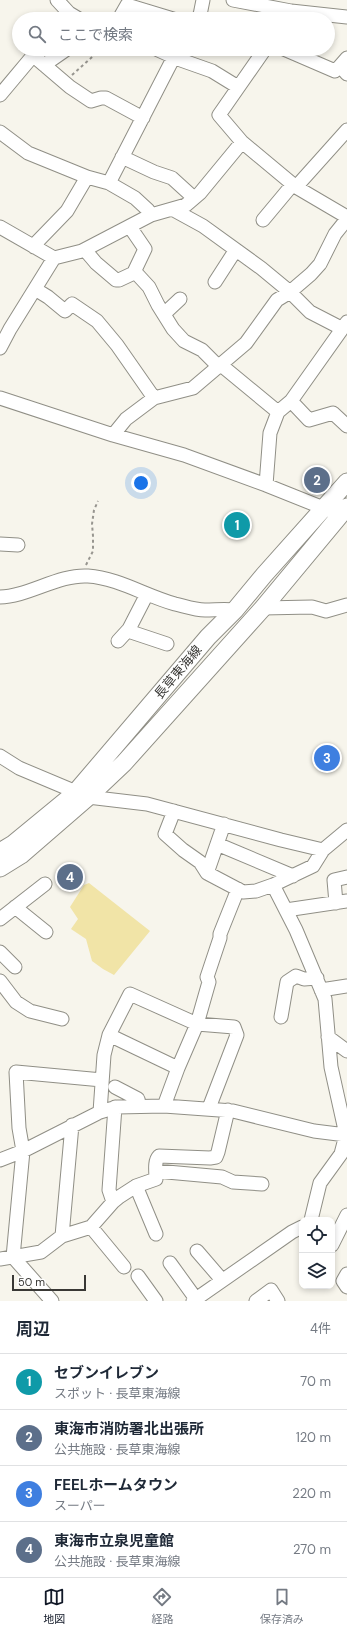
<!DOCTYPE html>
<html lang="ja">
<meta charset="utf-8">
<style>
:root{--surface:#fff;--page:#f6f6f7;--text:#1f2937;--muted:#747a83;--line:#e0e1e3;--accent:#111827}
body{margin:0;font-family:"DM Sans","Noto Sans JP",sans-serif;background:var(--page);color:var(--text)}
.controls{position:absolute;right:12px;bottom:12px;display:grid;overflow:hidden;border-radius:8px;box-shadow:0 2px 6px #0003}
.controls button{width:36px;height:36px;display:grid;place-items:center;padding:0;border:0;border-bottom:1px solid var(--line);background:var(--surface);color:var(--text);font:20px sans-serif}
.scale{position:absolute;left:12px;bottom:10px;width:74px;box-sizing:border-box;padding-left:4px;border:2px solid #393835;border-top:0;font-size:11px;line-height:14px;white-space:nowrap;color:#393835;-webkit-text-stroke:3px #fff;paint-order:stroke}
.you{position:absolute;left:141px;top:483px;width:14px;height:14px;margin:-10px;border:3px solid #fff;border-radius:50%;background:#1a73e8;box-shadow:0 0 0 6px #1a73e833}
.badge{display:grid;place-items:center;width:26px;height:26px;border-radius:50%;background:var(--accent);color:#fff;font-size:13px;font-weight:700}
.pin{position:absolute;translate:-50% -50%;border:2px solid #fff;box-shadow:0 1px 4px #0006}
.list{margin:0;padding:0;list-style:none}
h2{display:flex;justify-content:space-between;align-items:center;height:52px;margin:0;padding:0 16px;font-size:17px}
h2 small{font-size:13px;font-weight:400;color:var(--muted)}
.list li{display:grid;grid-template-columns:26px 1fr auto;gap:12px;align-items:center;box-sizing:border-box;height:56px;padding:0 16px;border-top:1px solid var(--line)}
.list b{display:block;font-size:15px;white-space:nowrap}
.list p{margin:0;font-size:13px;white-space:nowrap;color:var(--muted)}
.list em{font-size:13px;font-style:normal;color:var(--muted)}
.icon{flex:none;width:22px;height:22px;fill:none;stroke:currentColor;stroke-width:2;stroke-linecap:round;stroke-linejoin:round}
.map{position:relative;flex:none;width:347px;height:1301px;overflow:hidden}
.search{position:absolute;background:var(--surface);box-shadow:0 2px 6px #0003;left:12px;right:12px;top:12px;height:44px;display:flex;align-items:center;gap:10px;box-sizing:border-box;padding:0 14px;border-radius:22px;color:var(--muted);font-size:15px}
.sheet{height:276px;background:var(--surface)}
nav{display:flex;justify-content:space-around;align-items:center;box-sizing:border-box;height:56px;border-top:1px solid var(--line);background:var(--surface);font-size:11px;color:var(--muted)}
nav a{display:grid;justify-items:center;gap:2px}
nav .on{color:var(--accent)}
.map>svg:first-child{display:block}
.green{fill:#f1e4a7}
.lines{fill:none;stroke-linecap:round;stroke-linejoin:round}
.minor-casing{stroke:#908f86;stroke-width:15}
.major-casing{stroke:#908f86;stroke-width:19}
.path{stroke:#97958f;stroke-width:2;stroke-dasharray:3 3;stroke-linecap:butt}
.minor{stroke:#fff;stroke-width:13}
.major{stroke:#fff;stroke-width:17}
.labels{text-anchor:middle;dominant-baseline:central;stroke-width:3;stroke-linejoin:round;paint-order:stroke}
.street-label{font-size:13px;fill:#393835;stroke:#fff}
</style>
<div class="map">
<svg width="347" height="1301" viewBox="0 0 347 1301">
<rect width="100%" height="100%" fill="#f7f5ec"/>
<path class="green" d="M89,883L150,931L114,975L103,969L92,961L86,939L71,929L78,919L70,907L84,885Z"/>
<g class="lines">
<g class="minor-casing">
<path id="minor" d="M57,0L69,13L79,19
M233,0L291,11L347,17
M119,19L127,5L173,19
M196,19L200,15L203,0
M156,49L178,59L212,71L238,87
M265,49L219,115L242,142L296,187L347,217
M284,49L335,71L340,66
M347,58L340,66L347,74
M44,65L67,49
M0,95L31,58H36L70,87L91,101L101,98H106L143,118
M0,132L28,153L87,177L109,183L135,198L148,210L151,215
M122,157L154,172L172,178L194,198
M109,183L178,49
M296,187L347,130
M172,209L186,205L200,193L242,142
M263,220L293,184
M0,227L54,258
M130,227L145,249L135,270L137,274L149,287L158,305L173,329L184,341L202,350L219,367
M34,247L37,242L67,211L87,177
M85,250L96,263L116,280H119L136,272
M215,282L235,251
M35,289L48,297L65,311L72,304L97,321L117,345L154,398
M164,314L180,299
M0,348L10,329L54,258L82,251L151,215L172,209L203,226L261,268L290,292L310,312L341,328
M221,365L278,412
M0,398L113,435L184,455L266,485L331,511
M291,401L309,420L333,413L347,426
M113,435L126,419L154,398L193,388L246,343L277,300L290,292L311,274L320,264L335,234L347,219
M266,485L270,433L278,412L291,401L347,322
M0,544L18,545
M0,597C27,597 59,574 88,576C118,578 146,596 175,604C184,606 195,610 205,610C215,610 225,609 235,610
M263,608L312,607L326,611L347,605
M129,629L131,632L167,644
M118,641L129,629L147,594
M0,756L19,768L88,797L147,804L281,840L323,850
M174,811L165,834L183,850L200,862L207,873L243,892L256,891L273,885L313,866L323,850L347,830
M217,844L293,876
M207,873L224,824
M273,885L296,930L325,999L331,1067L347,1139
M336,903L334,880L347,877
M15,907L46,932
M286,910L347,901
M0,919L45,884
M0,952L15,967
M0,981L16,1002L30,1011L62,1019
M321,990L347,986
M281,1017L287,982L296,976L304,979L317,978
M109,1035L178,1068
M328,1037L347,1051
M115,1087L138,1099L139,1105
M164,1106L178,1068L197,1024L209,982L207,977L220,938V934L238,889
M100,1112L104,1055L109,1035L130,994L197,1024L234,1027L237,1035L209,1108
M0,1160L23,1151L100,1112L117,1107L164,1106L233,1111L314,1131L346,1135
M156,1171L222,1177L233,1182L262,1184
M136,1186L156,1234
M113,1202L109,1190L115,1107
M311,1220L320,1183L341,1154L346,1135
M91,1227L124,1267
M62,1236L72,1125
M332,1245L347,1215
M197,1251L222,1280
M0,1259L41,1252L62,1236L91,1227L113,1202L119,1197L136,1186L156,1179C156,1172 154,1161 159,1156L210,1158L216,1157L218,1152L228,1110
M170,1263L196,1299
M347,1274L343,1281L347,1287
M138,1276L156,1301
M52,1301L13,1257L23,1151L19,1128L16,1072L102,1080
M193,1301L292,1232L302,1227
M256,1301L271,1290L278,1301"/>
</g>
<g class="major-casing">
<path id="major" d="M0,852L13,844L75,793L208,637L235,610L264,575L347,482
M0,868L21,855L88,797L124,763L263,608L347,507"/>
</g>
<path class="path" d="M72,75L101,49
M86,565L93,551V536L92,524L94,510L98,501"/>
<use href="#minor" class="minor"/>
<use href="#major" class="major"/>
</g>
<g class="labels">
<g class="street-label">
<text transform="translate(178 672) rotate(-50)">長草東海線</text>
</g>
</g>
</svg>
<div class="controls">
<button><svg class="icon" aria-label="locate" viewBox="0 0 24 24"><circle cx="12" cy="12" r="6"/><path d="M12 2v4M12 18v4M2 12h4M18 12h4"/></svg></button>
<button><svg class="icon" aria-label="layers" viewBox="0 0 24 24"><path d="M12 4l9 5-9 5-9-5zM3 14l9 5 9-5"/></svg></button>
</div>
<div class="scale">50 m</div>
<div class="you"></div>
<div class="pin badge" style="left:237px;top:525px;background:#0f9aa8">1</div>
<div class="pin badge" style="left:317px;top:480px;background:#5c6f8a">2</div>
<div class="pin badge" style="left:327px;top:758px;background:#3f7fe0">3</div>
<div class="pin badge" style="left:70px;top:877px;background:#5c6f8a">4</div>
<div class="search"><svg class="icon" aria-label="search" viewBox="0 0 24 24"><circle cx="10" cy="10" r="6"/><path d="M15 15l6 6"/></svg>ここで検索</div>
</div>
<section class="sheet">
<h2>周辺<small>4件</small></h2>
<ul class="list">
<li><span class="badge" style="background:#0f9aa8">1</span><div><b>セブンイレブン</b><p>スポット · 長草東海線</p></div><em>70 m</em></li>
<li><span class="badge" style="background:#5c6f8a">2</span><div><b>東海市消防署北出張所</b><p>公共施設 · 長草東海線</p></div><em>120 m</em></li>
<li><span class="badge" style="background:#3f7fe0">3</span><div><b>FEELホームタウン</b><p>スーパー</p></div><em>220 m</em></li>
<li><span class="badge" style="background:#5c6f8a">4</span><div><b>東海市立泉児童館</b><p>公共施設 · 長草東海線</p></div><em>270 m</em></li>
</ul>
</section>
<nav>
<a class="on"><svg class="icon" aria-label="map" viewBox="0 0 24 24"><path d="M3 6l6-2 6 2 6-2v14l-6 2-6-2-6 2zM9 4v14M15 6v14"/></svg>地図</a>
<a><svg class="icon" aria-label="directions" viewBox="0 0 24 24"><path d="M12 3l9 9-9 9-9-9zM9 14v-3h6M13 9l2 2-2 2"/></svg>経路</a>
<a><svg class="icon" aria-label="saved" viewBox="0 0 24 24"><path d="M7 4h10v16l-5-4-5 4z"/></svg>保存済み</a>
</nav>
